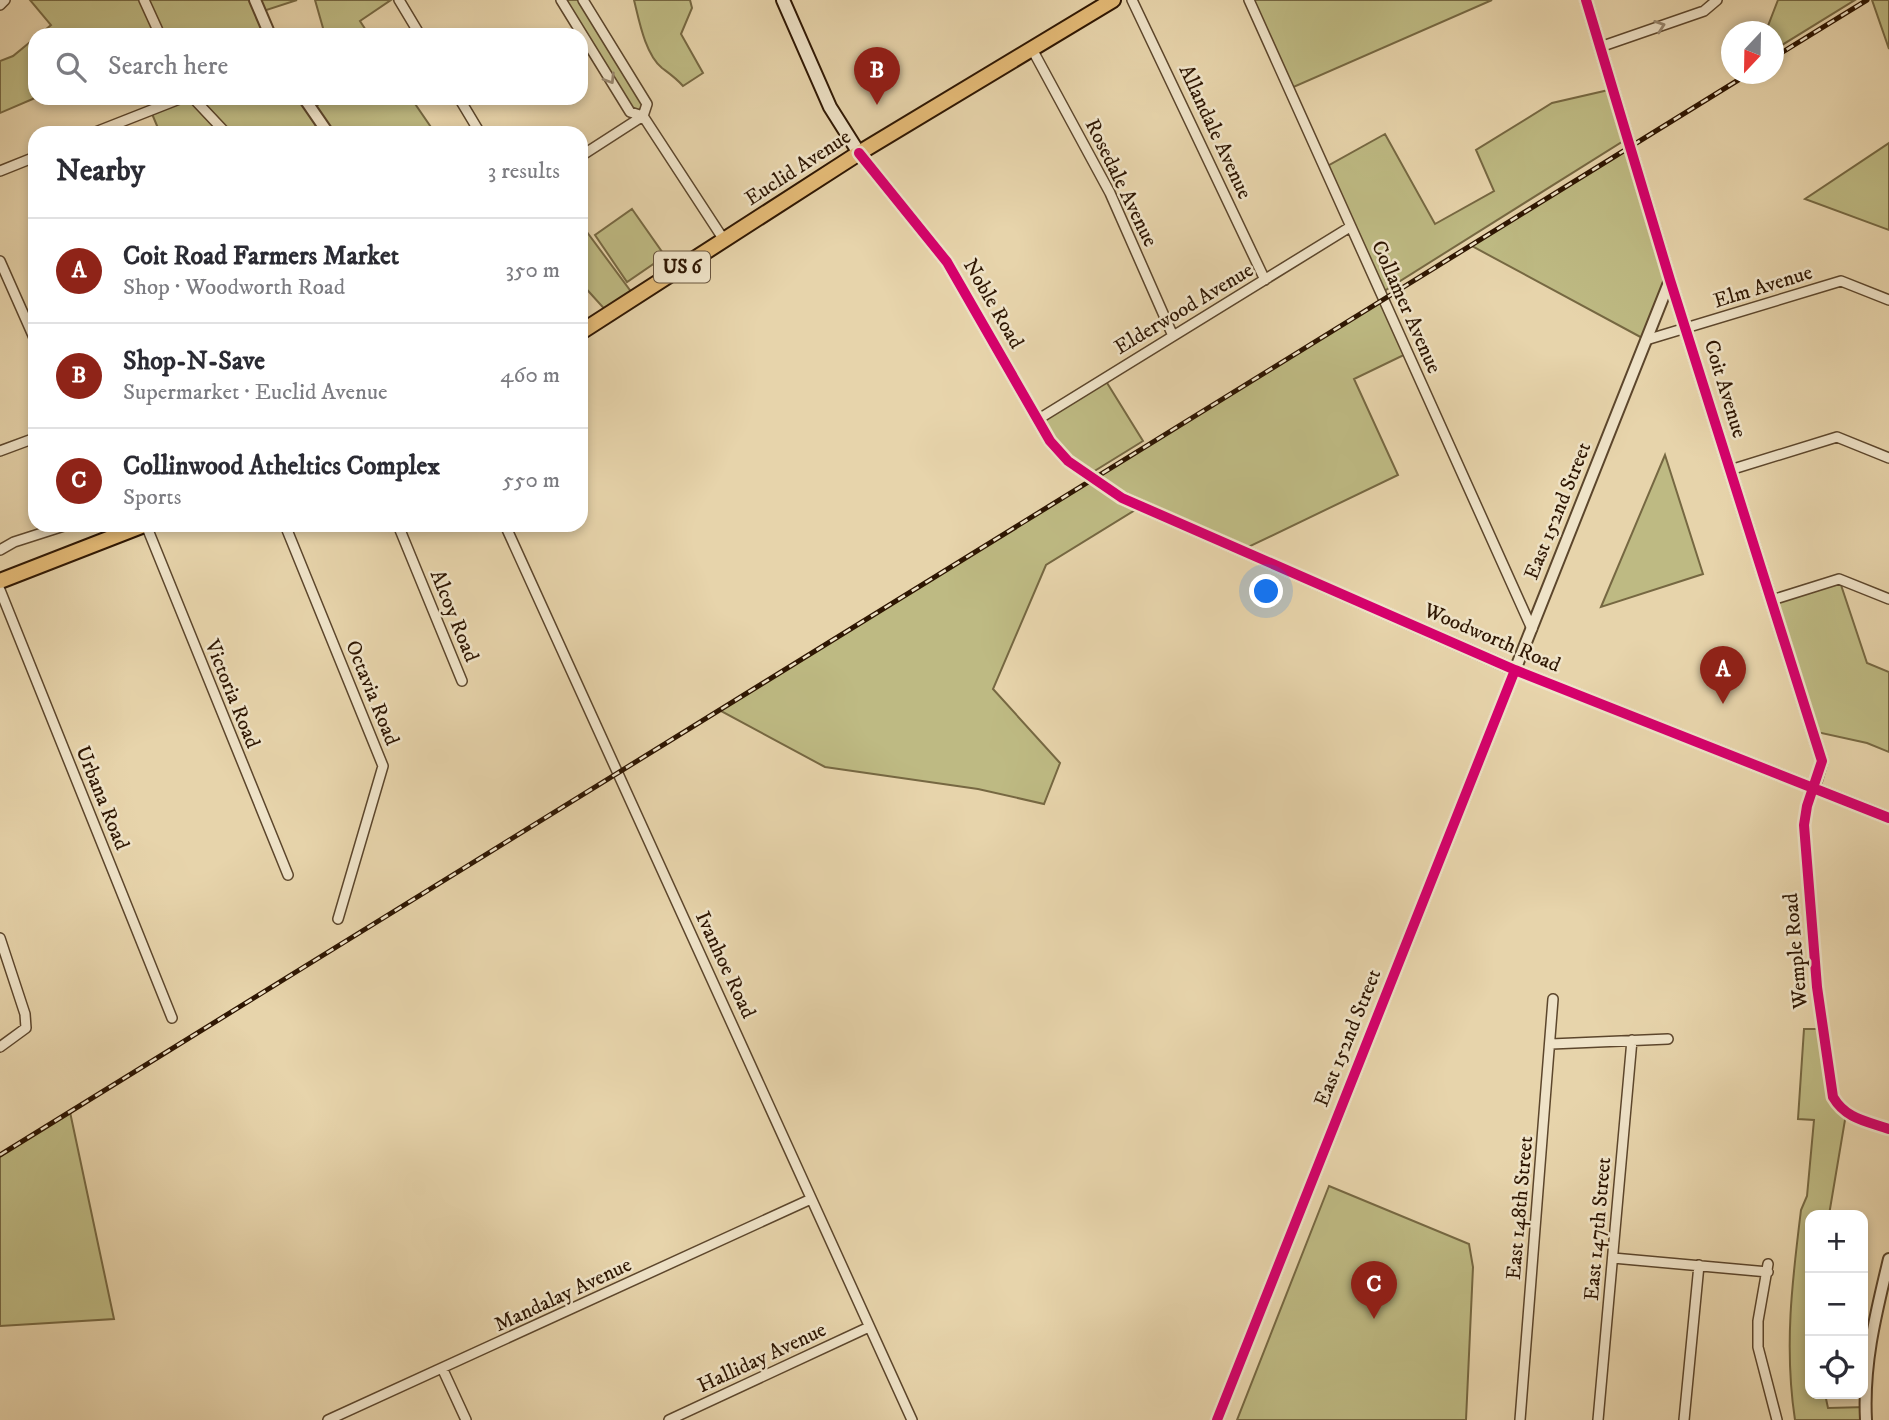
<!DOCTYPE html>
<meta charset="utf-8">
<style>
:root{--surface:#fff;--page:#f2f2f3;--text:#2b2b33;--muted:#7c7c81;--line:#e1e1e2;--accent:#8f2418}
body{margin:0;font-family:"IM FELL DW Pica",serif;background:var(--page);color:var(--text)}
.controls{position:absolute;right:21px;bottom:21px;display:grid;overflow:hidden;border-radius:14px;box-shadow:0 4px 10px #0003}
.controls button{width:63px;height:63px;display:grid;place-items:center;padding:0;border:0;border-bottom:2px solid var(--line);background:var(--surface);color:var(--text);font:35px sans-serif}
.compass{position:absolute;left:1721px;top:21px;width:63px;height:63px;border-radius:50%;background:var(--surface);box-shadow:0 4px 10px #0003;rotate:202deg}
.you{position:absolute;left:1267px;top:592px;width:24px;height:24px;margin:-18px;border:5px solid #fff;border-radius:50%;background:#1a73e8;box-shadow:0 0 0 10px #1a73e833}
.badge{display:grid;place-items:center;width:46px;height:46px;border-radius:50%;background:var(--accent);color:#fff;font-size:23px;font-weight:700}
.pin{position:absolute;translate:-50% -58px;filter:drop-shadow(0 2px 4px #0008)}
.pin::after{content:'';position:absolute;top:37px;width:24px;height:21px;background:inherit;clip-path:polygon(0 0,100% 0,50% 100%)}
.list{margin:0;padding:0;list-style:none}
h2{display:flex;justify-content:space-between;align-items:center;height:91px;margin:0;padding:0 28px;font-size:30px}
h2 small{font-size:23px;font-weight:400;color:var(--muted)}
.list li{display:grid;grid-template-columns:46px 1fr auto;gap:21px;align-items:center;box-sizing:border-box;height:105px;padding:0 28px;border-top:2px solid var(--line)}
.list b{display:block;font-size:26px;white-space:nowrap}
.list p{margin:0;font-size:23px;white-space:nowrap;color:var(--muted)}
.list em{font-size:23px;font-style:normal;color:var(--muted)}
.icon{flex:none;width:38px;height:38px;fill:none;stroke:currentColor;stroke-width:2;stroke-linecap:round;stroke-linejoin:round}
.map{position:relative;flex:none;width:1889px;height:1420px;overflow:hidden}
.search{position:absolute;background:var(--surface);box-shadow:0 4px 10px #0003;left:28px;top:28px;width:560px;height:77px;display:flex;align-items:center;gap:18px;box-sizing:border-box;padding:0 24px;border-radius:21px;color:var(--muted);font-size:26px}
.panel{position:absolute;background:var(--surface);box-shadow:0 4px 10px #0003;left:28px;top:126px;width:560px;height:406px;border-radius:21px}
.map>svg:first-child{display:block}
.green{fill:#beba83;stroke:#766842;stroke-width:2}
.lines{fill:none;stroke-linecap:round;stroke-linejoin:round}
.minor-casing{stroke:#5c462c;stroke-width:12}
.tertiary-casing{stroke:#5c462c;stroke-width:14}
.secondary-casing{stroke:#2e1602;stroke-width:16}
.primary-casing{stroke:#2e1602;stroke-width:18}
.minor{stroke:#efe3c8;stroke-width:9}
.tertiary{stroke:#efe3c8;stroke-width:10}
.secondary{stroke:#efe3c8;stroke-width:12}
.primary{stroke:#e4ba76;stroke-width:14}
.rail-casing{stroke:#2e1602;stroke-width:5}
.rail{stroke:#efe3c8;stroke-width:2.5;stroke-dasharray:8;stroke-linecap:butt}
.cycleway-casing{stroke:#efe3c8;stroke-width:15}
.cycleway{stroke:#d6006c;stroke-width:10}
.oneway{stroke:#98876f}
.labels{text-anchor:middle;dominant-baseline:central;stroke-width:5;stroke-linejoin:round;paint-order:stroke}
.shield{fill:#efe3c8;stroke:#68543d;stroke-width:2}
.shield-label{font-size:19px;font-weight:bold;fill:#2e1602}
.street-label{font-size:21px;fill:#2e1602;stroke:#efe3c8}
</style>
<div class="map">
<svg width="1889" height="1420" viewBox="0 0 1889 1420">
<rect width="100%" height="100%" fill="#e7d4ab"/>
<filter id="stains"><feTurbulence type="fractalNoise" baseFrequency=".00286" numOctaves="4"/><feColorMatrix values="0 0 0 0 .2 0 0 0 0 .09 0 0 0 0 .02 0 0 0 .5 -.17"/></filter>
<radialGradient id="worn" r=".72"><stop offset=".6" stop-color="#630" stop-opacity="0"/><stop offset="1" stop-color="#630" stop-opacity=".3"/></radialGradient>
<path class="green" d="M30,0H297L260,12L271,35H39L51,25Z
M315,0H391L360,21L369,35H325Z
M561,0H583L647,104L643,116L630,112Z
M634,0H690L692,8L681,34L703,73L683,86C676,78 670,74 662,68C645,54 639,20 634,0Z
M1249,0H1492L1289,89Z
M1778,0H1855L1774,50L1773,32L1766,31Z
M1872,0H1889V49Z
M35,38V98L0,113V61L13,56Z
M1613,89L1628,138L1381,293L1324,168L1385,134L1435,224L1494,191L1476,150L1552,103Z
M182,98H304L312,110L326,98H411L435,133H160L150,109Z
M1889,143V230L1805,199Z
M1631,146L1670,280L1646,340L1470,245Z
M632,209L665,256L627,282L595,235Z
M581,224L635,297L609,314L581,283Z
M1384,300L1408,353L1354,379L1398,475L1242,550L1140,507L1046,565L993,689L1060,763L1044,804L978,789L825,767L719,710Z
M1104,378L1143,441L1088,475L1037,420Z
M1665,455L1703,574L1601,607Z
M1839,579L1867,663L1889,672V752L1867,743L1812,731L1772,600Z
M1804,1029H1823L1833,1097L1846,1114L1829,1215H1810V1394H1825L1828,1408L1866,1407V1420H1795C1784,1348 1792,1282 1801,1210L1807,1196L1814,1120L1798,1119Z
M70,1112L114,1319L0,1326V1155Z
M1329,1186L1469,1244L1473,1267L1466,1420H1237Z"/>
<g class="lines">
<g class="minor-casing">
<path id="minor" d="M144,0L160,35
M399,0L420,35
M561,0L630,112L643,116L647,104L583,0
M1132,0L1265,280
M1249,0L1532,629
M0,5L5,0
M1600,47L1704,11L1717,0
M1032,49L1110,193L1173,336
M193,98L226,133
M459,98L480,133
M93,133L182,98
M581,156L643,116L724,240
M0,171L35,157
M0,261L35,340
M1646,340L1841,281L1889,300
M1037,420L1350,227
M0,451L35,438
M1730,470L1837,437L1889,458
M146,525L288,875
M285,525L383,766L338,919
M398,525L462,681
M505,525L912,1420
M0,550L14,542L67,525
M0,590L172,1018
M1772,600L1839,579L1889,599
M1814,788L1807,806L1804,825L1817,987L1833,1097C1846,1119 1866,1121 1889,1129
M0,938L25,1014L26,1028L0,1047
M1551,1044L1668,1039
M1613,1258L1768,1272
M1768,1264L1758,1321V1347L1777,1420
M443,1370L466,1420
M328,1420L811,1199
M669,1420L869,1327
M1520,1420L1553,999
M1598,1420L1632,1040
M1684,1420L1699,1265"/>
</g>
<g class="tertiary-casing">
<path id="tertiary" d="M255,0L270,35
M1586,0L1670,280L1822,761L1814,788
M304,98L328,133
M859,153L947,262L1050,441L1068,461L1122,498L1515,670L1889,818
M1217,1420L1670,280
M1866,1420C1863,1363 1876,1313 1889,1259"/>
</g>
<g class="secondary-casing">
<path id="secondary" d="M783,0L830,107L859,153"/>
</g>
<g class="primary-casing">
<path id="primary" d="M581,332L859,153L1113,0
M0,581L144,525"/>
</g>
<use href="#minor" class="minor"/>
<use href="#tertiary" class="tertiary"/>
<use href="#secondary" class="secondary"/>
<use href="#primary" class="primary"/>
<g class="rail-casing">
<path id="rail" d="M1773,58L1867,0
M0,1155L1748,74"/>
</g>
<use href="#rail" class="rail"/>
<g class="cycleway-casing">
<path id="cycleway" d="M1586,0L1670,280L1822,761L1807,806L1804,825L1817,987L1833,1097C1846,1119 1866,1121 1889,1129
M859,153L947,262L1050,441L1068,461L1122,498L1515,670L1889,818
M1217,1420L1515,670"/>
</g>
<use href="#cycleway" class="cycleway"/>
</g>
<defs><path id="oneway-chevron" d="M-2-3.5L2.5 0L-2 3.5" fill="none" stroke-width="1.6" stroke-linecap="round" stroke-linejoin="round" transform="scale(1.75)"/></defs>
<g class="oneway">
<use href="#oneway-chevron" transform="translate(1660 26) rotate(-19)"/>
<use href="#oneway-chevron" transform="translate(610 79) rotate(58)"/>
</g>
<g class="labels">
<rect class="shield" x="654" y="251.5" width="56" height="31" rx="5"/>
<g class="shield-label">
<text x="682" y="267">US 6</text>
</g>
<g class="street-label">
<text transform="translate(1215 132) rotate(65)">Allandale Avenue</text>
<text transform="translate(798 168) rotate(-33)">Euclid Avenue</text>
<text transform="translate(1121 183) rotate(64)">Rosedale Avenue</text>
<text transform="translate(1763 287) rotate(-17)">Elm Avenue</text>
<text transform="translate(993 304) rotate(60)">Noble Road</text>
<text transform="translate(1406 307) rotate(66)">Collamer Avenue</text>
<text transform="translate(1184 309) rotate(-31)">Elderwood Avenue</text>
<text transform="translate(1725 389) rotate(73)">Coit Avenue</text>
<text transform="translate(1558 511) rotate(-68)">East 152nd Street</text>
<text transform="translate(454 616) rotate(68)">Alcoy Road</text>
<text transform="translate(1492 638) rotate(23)">Woodworth Road</text>
<text transform="translate(372 693) rotate(68)">Octavia Road</text>
<text transform="translate(232 694) rotate(68)">Victoria Road</text>
<text transform="translate(102 798) rotate(68)">Urbana Road</text>
<text transform="translate(1796 951) rotate(-95)">Wemple Road</text>
<text transform="translate(725 965) rotate(65)">Ivanhoe Road</text>
<text transform="translate(1348 1038) rotate(-68)">East 152nd Street</text>
<text transform="translate(1520 1208) rotate(-85)">East 148th Street</text>
<text transform="translate(1598 1229) rotate(-85)">East 147th Street</text>
<text transform="translate(563 1295) rotate(-25)">Mandalay Avenue</text>
<text transform="translate(762 1358) rotate(-25)">Halliday Avenue</text>
</g>
</g>
<rect width="100%" height="100%" filter="url(#stains)"/>
<rect width="100%" height="100%" fill="url(#worn)"/>
</svg>
<div class="controls">
<button>+</button>
<button>−</button>
<button><svg class="icon" aria-label="locate" viewBox="0 0 24 24"><circle cx="12" cy="12" r="6"/><path d="M12 2v4M12 18v4M2 12h4M18 12h4"/></svg></button>
</div>
<svg class="compass" viewBox="-18 -18 36 36"><path d="M0-13l5 13h-10z" fill="#e53935"/><path d="M0 13l5-13h-10z" fill="#7c7c81"/></svg>
<div class="you"></div>
<div class="pin badge" style="left:1723px;top:704px">A</div>
<div class="pin badge" style="left:877px;top:105px">B</div>
<div class="pin badge" style="left:1374px;top:1319px">C</div>
<div class="search"><svg class="icon" aria-label="search" viewBox="0 0 24 24"><circle cx="10" cy="10" r="6"/><path d="M15 15l6 6"/></svg>Search here</div>
<section class="panel">
<h2>Nearby<small>3 results</small></h2>
<ul class="list">
<li><span class="badge">A</span><div><b>Coit Road Farmers Market</b><p>Shop · Woodworth Road</p></div><em>350 m</em></li>
<li><span class="badge">B</span><div><b>Shop-N-Save</b><p>Supermarket · Euclid Avenue</p></div><em>460 m</em></li>
<li><span class="badge">C</span><div><b>Collinwood Atheltics Complex</b><p>Sports</p></div><em>550 m</em></li>
</ul>
</section>
</div>
